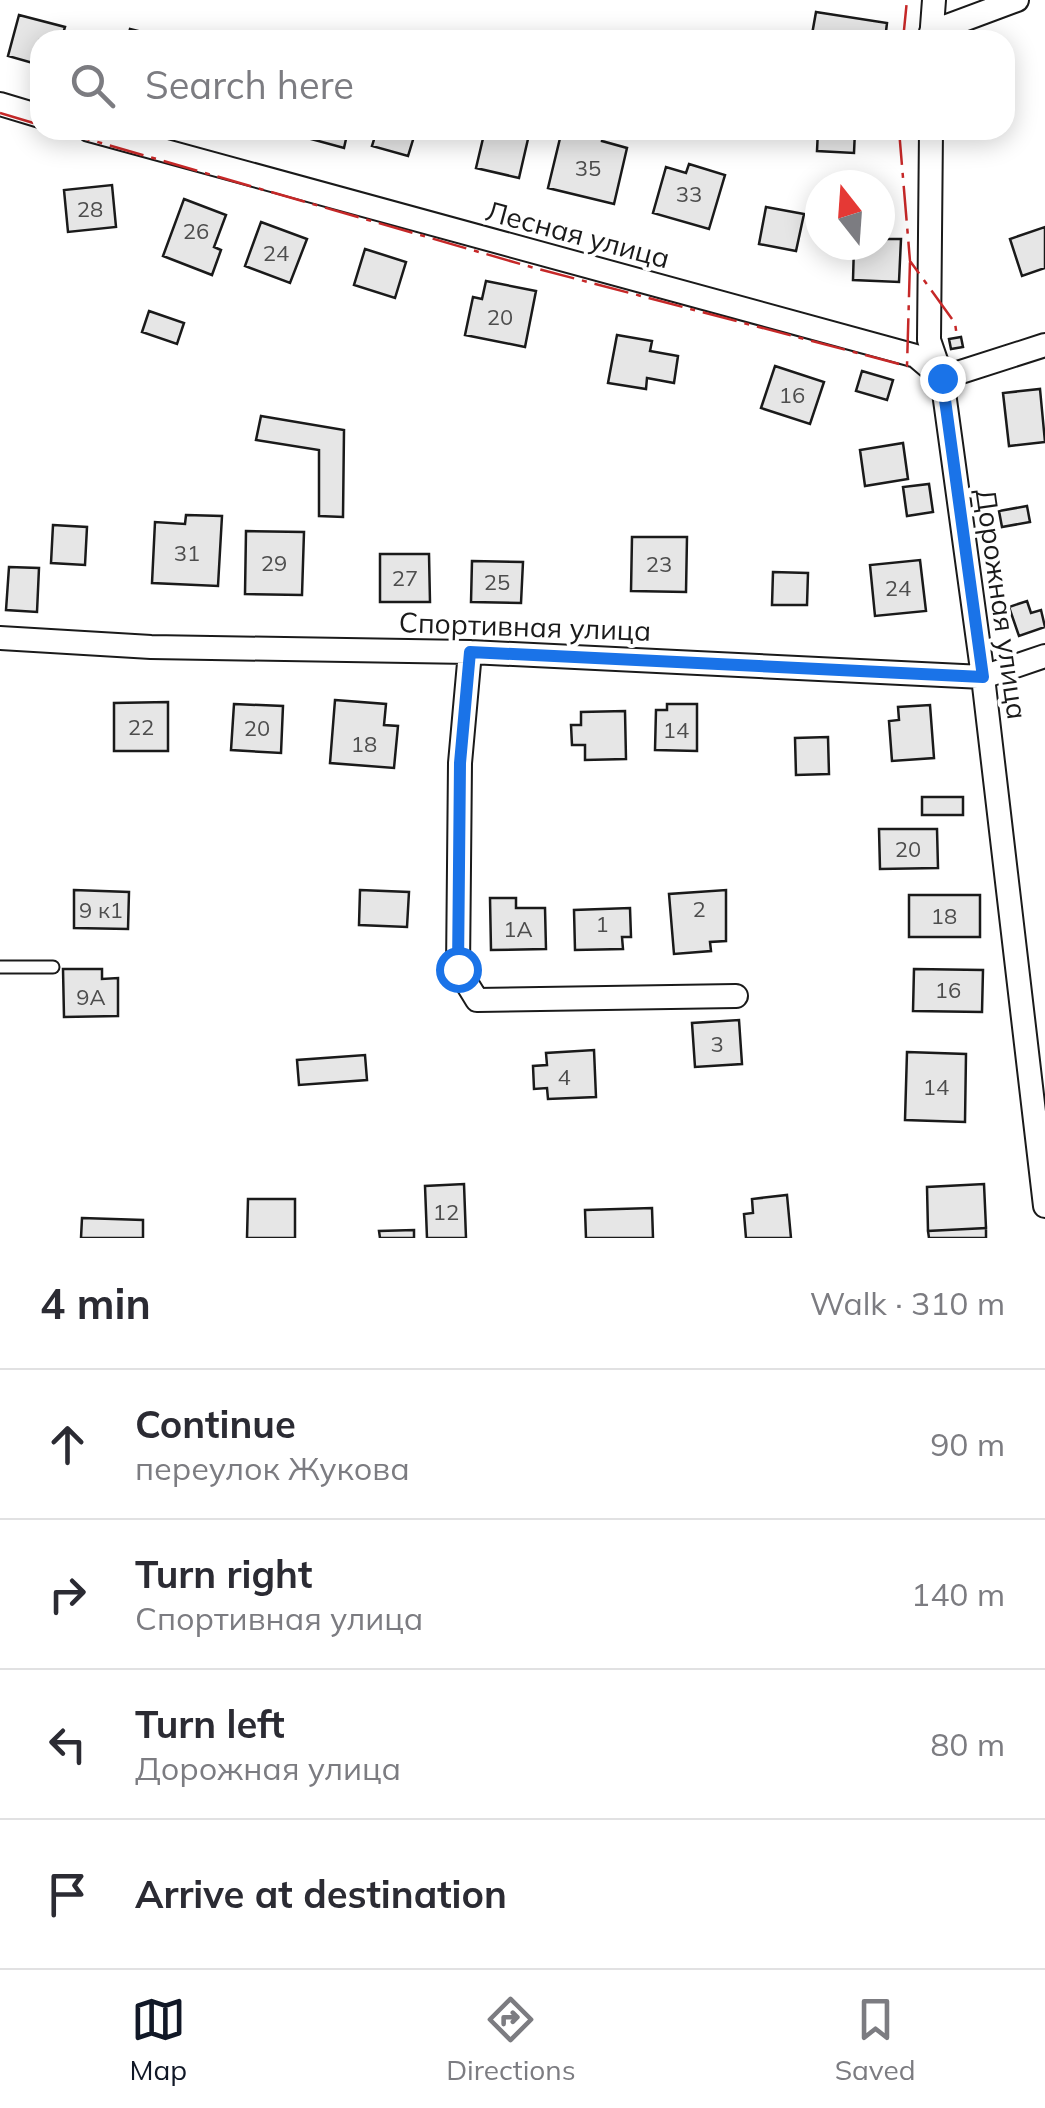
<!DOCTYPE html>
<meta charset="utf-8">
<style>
:root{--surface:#fff;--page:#f7f7f7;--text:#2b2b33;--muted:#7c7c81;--line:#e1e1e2;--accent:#111827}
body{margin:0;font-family:Mulish,sans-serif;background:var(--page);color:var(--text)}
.compass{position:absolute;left:805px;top:170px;width:90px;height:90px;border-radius:50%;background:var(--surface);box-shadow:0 5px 25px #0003;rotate:343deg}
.stop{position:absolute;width:30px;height:30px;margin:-22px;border:8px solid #1a73e8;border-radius:50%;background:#fff}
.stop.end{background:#1a73e8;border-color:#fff;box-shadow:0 2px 10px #0008}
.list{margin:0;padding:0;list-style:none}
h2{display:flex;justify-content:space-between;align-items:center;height:130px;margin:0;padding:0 40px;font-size:42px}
h2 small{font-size:32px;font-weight:400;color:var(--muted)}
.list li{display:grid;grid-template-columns:65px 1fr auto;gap:30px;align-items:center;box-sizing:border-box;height:150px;padding:0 40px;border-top:2px solid var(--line)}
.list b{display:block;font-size:38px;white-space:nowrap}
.list p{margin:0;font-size:32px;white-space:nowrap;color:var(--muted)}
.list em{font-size:32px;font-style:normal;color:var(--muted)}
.icon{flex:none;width:55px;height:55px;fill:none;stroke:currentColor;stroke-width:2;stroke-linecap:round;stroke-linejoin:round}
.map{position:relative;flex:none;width:1045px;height:1238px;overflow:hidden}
.search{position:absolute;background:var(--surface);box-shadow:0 5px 25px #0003;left:30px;right:30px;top:30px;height:110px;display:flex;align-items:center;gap:25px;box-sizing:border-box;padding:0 35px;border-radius:30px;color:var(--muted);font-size:38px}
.sheet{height:730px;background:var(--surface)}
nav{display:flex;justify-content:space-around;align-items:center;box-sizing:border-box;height:140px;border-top:2px solid var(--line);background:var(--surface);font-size:28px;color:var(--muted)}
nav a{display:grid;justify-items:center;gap:5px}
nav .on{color:var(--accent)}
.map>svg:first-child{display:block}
.building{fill:#e6e6e6;stroke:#1a1a1a;stroke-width:2.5}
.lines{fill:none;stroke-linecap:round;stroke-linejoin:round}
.service-casing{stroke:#1a1a1a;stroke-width:15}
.minor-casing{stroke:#1a1a1a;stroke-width:26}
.service{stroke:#fff;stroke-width:11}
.minor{stroke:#fff;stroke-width:22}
.power{stroke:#c62828;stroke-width:2.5;stroke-dasharray:35 8 5 8;stroke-linecap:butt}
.route{stroke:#1a73e8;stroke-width:12}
.labels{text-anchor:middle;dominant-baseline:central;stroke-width:8;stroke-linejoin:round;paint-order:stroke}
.number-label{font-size:22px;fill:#4d4d4d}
.street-label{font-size:28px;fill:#1a1a1a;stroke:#fff}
</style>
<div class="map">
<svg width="1045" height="1238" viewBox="0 0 1045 1238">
<rect width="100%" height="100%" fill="#fff"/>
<path class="building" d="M816,12L887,23L885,40H811Z
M19,15L65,27L61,40H40V65L8,56Z
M130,29L174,40H127Z
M278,130H348L344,148Z
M377,130H416L408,156L372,146Z
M485,130L528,139L519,178L476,168Z
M562,130H604L602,141L627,148L614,204L548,188Z
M818,130H855L854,153L817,151Z
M689,164L725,175L709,229L653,213L666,167L686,173Z
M112,185L116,227L68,232L64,190Z
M184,199L226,215L214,247L221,250L212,275L163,256Z
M766,207L804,214L796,251L759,244Z
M261,222L307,239L290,283L245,266Z
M1045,227V268L1022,276L1010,239Z
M880,239H901L899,282L853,280L854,245H880Z
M365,249L406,262L395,298L354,285Z
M486,281L536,291L525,347L465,335L473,297L482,299Z
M149,311L184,323L177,344L142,332Z
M617,335L652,341L650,351L678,356L674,383L647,378L646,389L608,383Z
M961,337L963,347L951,349L949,339Z
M775,366L824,382L810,424L761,408Z
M862,371L893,380L887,400L856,391Z
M1040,389L1045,442L1009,446L1003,393Z
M261,416L344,430L343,517L319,516V450L256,440Z
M903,443L908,479L865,486L860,450Z
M929,484L933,512L907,516L903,487Z
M1027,506L1030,522L1002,527L999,511Z
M186,515L222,516L218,586L152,583L155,522L185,524Z
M53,525L87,527L85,565L51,563Z
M246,531L304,532L302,595L245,594Z
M632,537H687L686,592L631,591Z
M380,554H429L430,602H380Z
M920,560L926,611L875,616L870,565Z
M472,561L523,562L521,603L471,602Z
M9,567L39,568L37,612L6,610Z
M773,572L808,573L807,605H772Z
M1027,601L1031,613L1041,610L1045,627L1019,636L1009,607Z
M335,700L386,704L384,725L398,726L394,768L330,763Z
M168,702V751H114V703Z
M234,704L283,706L281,753L231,750Z
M667,704H697V751L655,750L656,710H667Z
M930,705L934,758L892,761L889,721L899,720L898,707Z
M625,711L626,759L585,760V745H572L571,725H581V712Z
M828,737L829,774L796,775L795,738Z
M922,797H963V815H922Z
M879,829H937L938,868L880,869Z
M74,890L129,892L128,929L74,928Z
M360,890L409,892L407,927L359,925Z
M726,890V941L710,942L711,951L674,954L669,894Z
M909,895H980V937H909Z
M490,898H516V908H545L546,949L491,950Z
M630,908L631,937H622L623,949L575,950L574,910Z
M63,969H102V979L118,978V1016L64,1017Z
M914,969L983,970L982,1012L913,1011Z
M739,1020L742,1064L695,1067L692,1023Z
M594,1050L596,1097L548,1099L547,1088L534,1089L533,1066L547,1065L546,1053Z
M907,1052L966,1054L965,1122L905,1120Z
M365,1055L367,1080L299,1085L297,1060Z
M464,1184L466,1238H427L425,1186Z
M984,1184L986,1228L928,1231L927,1187Z
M787,1195L791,1238H746L744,1214L753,1213L752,1199Z
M248,1199H295V1238H247Z
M652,1208L653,1238H586L585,1210Z
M82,1218L143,1220V1238H81Z
M986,1228V1238H929L928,1231Z
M414,1230V1238H380L379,1231Z"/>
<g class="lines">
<g class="service-casing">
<path id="service" d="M0,967H53"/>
</g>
<g class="minor-casing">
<path id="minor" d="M931,32L1017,0
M931,40L934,0
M0,104L40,116
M89,130L916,356L942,378L1045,345
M931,130L929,340L942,378L983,677L1045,1206
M0,638L151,647L470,652L983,677L1045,656
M470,652L460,763L458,969L477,1000L736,996"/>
</g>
<use href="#service" class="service"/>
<use href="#minor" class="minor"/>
<path class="power" d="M903,40L907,0
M0,113L40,125
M56,130L531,267L907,366L910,261
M899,130L910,261L955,323L957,337"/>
</g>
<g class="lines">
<path class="route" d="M458,969L460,763L470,652L983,677L942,378"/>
</g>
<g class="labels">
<g class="number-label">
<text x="588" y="168">35</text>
<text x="689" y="194">33</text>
<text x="90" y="209">28</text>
<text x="196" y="231">26</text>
<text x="276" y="253">24</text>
<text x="500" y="317">20</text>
<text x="792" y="395">16</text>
<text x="187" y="553">31</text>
<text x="274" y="563">29</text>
<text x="659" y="564">23</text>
<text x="405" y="578">27</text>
<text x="497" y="582">25</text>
<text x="898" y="588">24</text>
<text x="141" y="727">22</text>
<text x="257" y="728">20</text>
<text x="676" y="730">14</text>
<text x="364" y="744">18</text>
<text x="908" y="849">20</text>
<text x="699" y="909">2</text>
<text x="101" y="910">9 к1</text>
<text x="944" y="916">18</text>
<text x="602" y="924">1</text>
<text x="518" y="929">1А</text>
<text x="948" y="990">16</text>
<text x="91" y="997">9А</text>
<text x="717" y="1044">3</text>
<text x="564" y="1077">4</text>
<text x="936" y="1087">14</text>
<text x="446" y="1212">12</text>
</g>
<g class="street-label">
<text transform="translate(578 234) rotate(15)">Лесная улица</text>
<text transform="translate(1002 604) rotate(82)">Дорожная улица</text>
<text transform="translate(525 626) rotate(2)">Спортивная улица</text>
</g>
</g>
</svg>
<svg class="compass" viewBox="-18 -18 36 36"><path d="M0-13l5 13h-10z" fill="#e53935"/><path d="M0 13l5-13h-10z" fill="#7c7c81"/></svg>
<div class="stop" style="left:458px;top:969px"></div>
<div class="stop end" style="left:942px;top:378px"></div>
<div class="search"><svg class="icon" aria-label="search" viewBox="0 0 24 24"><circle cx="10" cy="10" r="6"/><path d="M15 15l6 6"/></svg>Search here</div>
</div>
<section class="sheet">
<h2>4 min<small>Walk · 310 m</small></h2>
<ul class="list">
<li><svg class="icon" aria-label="ahead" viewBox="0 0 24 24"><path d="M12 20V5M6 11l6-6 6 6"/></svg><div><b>Continue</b><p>переулок Жукова</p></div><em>90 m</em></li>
<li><svg class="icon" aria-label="right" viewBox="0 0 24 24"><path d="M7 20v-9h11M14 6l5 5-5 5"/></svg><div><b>Turn right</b><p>Спортивная улица</p></div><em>140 m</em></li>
<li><svg class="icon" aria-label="left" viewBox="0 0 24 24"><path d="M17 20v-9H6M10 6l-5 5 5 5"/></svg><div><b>Turn left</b><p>Дорожная улица</p></div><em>80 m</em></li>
<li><svg class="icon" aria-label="arrive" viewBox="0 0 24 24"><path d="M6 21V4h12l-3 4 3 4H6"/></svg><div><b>Arrive at destination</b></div></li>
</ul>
</section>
<nav>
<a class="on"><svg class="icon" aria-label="map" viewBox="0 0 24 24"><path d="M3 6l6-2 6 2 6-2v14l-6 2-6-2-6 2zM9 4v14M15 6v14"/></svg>Map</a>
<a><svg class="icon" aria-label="directions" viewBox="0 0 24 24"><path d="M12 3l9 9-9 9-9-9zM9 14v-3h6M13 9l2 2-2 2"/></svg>Directions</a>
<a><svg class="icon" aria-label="saved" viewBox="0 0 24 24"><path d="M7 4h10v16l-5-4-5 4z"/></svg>Saved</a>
</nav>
